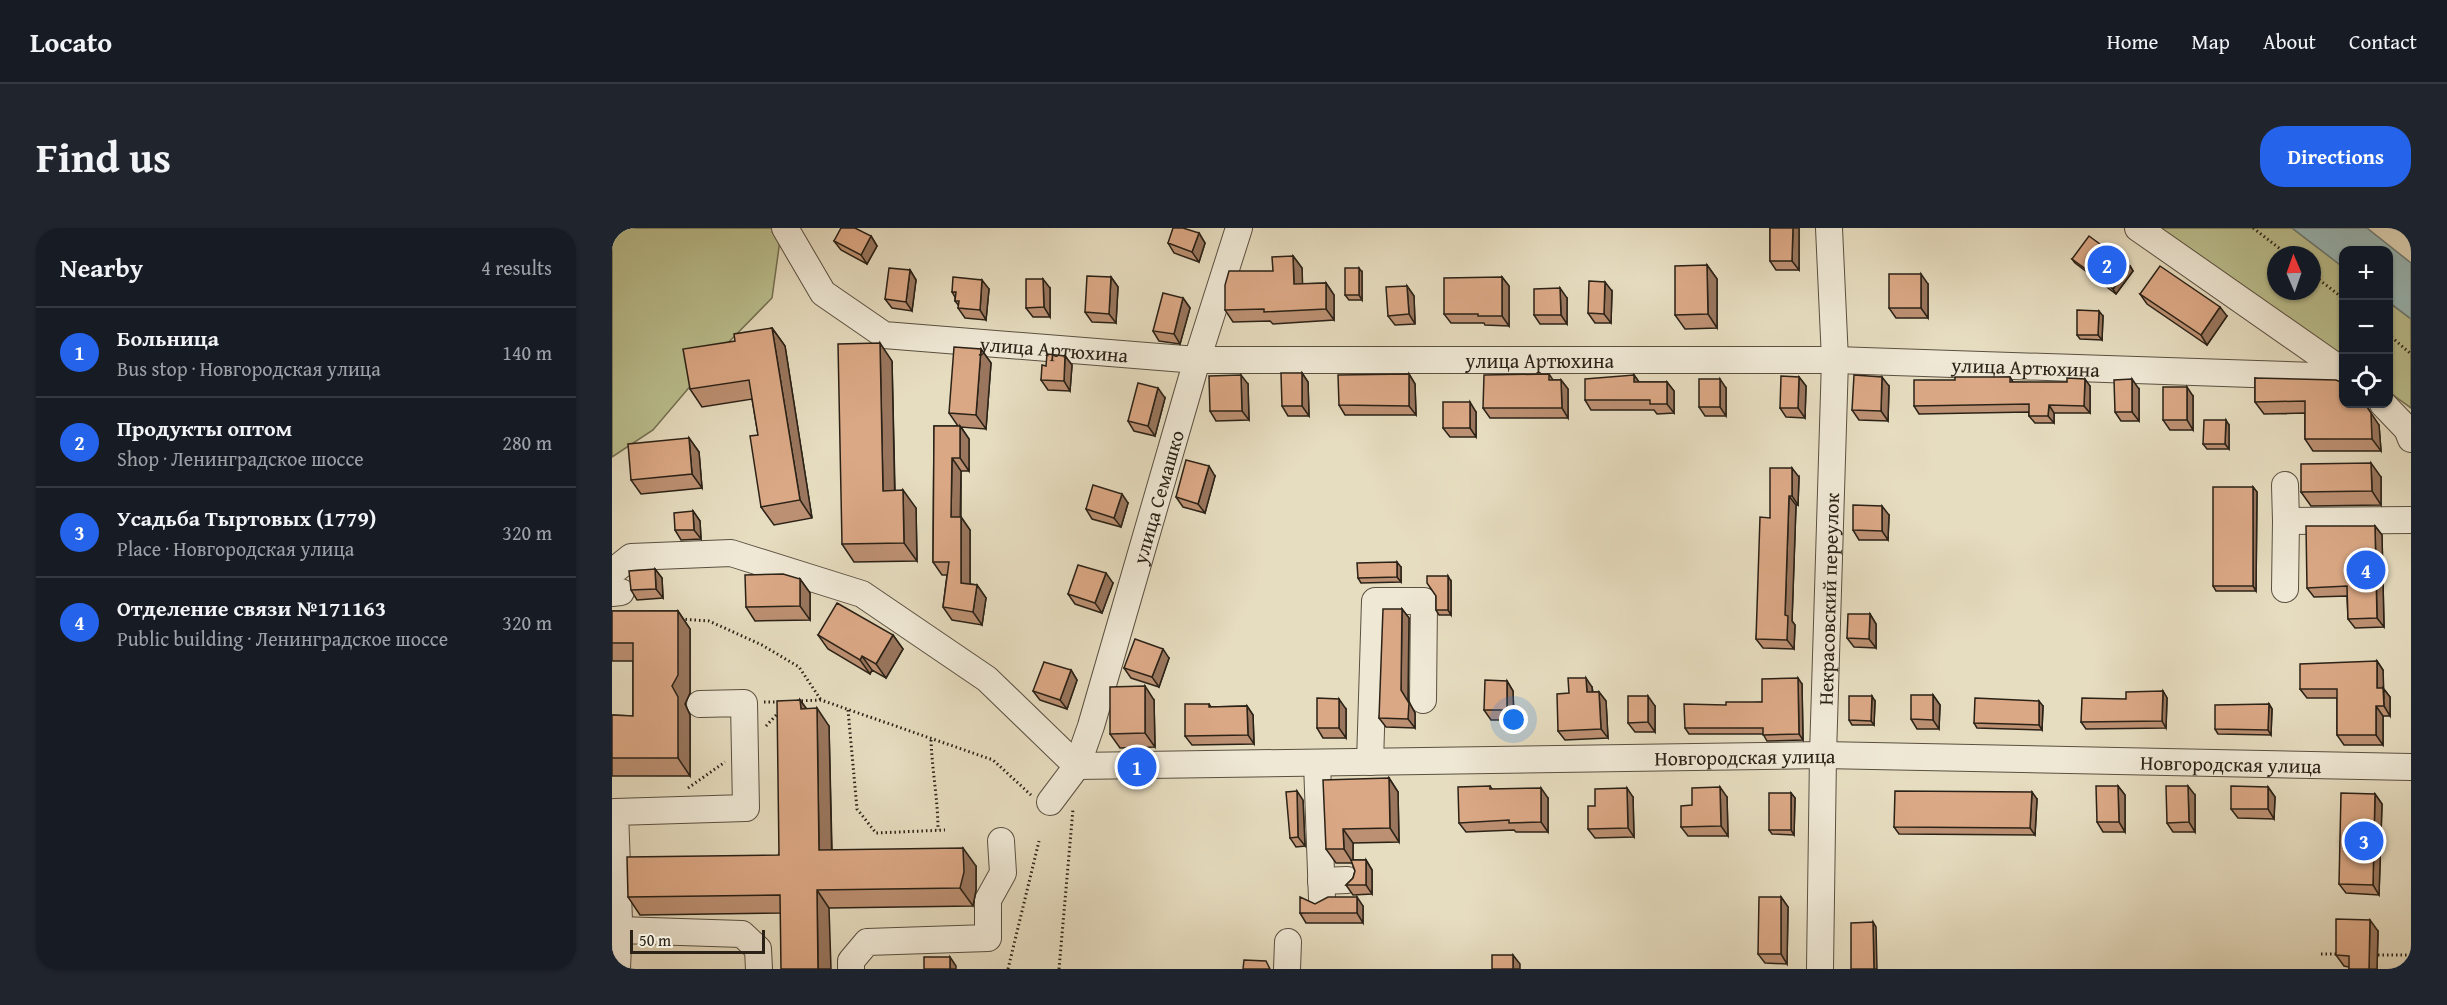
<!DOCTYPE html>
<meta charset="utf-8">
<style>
:root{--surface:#171b24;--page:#20242c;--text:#f1f3f6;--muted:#9ea1a6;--line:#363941;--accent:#2563eb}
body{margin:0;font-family:"Gentium Book Plus",serif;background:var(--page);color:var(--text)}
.controls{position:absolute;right:18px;top:18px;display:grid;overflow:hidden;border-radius:12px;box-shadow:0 2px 4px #0004}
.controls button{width:54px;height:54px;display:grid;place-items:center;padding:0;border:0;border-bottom:2px solid var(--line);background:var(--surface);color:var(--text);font:30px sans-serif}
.compass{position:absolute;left:1655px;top:18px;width:54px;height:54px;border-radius:50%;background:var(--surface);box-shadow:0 2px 4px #0004;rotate:358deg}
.scale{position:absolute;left:18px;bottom:15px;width:135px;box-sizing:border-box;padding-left:6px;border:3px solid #2b2217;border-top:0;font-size:16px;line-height:21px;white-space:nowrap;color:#2b2217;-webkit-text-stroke:4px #efe8d5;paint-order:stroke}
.you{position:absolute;left:902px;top:492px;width:21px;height:21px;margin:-15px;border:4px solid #fff;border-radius:50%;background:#1a73e8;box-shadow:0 0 0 9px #1a73e833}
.badge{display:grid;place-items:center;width:39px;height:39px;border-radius:50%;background:var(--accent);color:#fff;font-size:20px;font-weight:700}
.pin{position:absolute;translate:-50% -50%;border:3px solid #fff;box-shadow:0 2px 6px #0006}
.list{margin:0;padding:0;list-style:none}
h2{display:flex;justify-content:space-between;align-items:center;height:78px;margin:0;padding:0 24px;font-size:26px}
h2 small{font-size:20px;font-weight:400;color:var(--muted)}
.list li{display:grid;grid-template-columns:39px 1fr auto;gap:18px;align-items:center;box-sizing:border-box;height:90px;padding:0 24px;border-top:2px solid var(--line)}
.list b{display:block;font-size:22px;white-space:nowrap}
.list p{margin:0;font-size:20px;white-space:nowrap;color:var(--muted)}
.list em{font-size:20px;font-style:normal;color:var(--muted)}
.icon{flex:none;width:33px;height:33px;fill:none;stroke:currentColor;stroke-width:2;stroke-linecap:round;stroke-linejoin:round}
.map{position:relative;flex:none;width:1799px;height:741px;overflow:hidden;border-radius:24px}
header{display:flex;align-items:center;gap:36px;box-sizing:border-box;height:84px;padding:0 30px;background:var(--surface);border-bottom:2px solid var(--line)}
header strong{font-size:28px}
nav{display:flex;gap:33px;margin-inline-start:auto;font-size:21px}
.intro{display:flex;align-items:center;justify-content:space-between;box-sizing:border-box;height:144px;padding:0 36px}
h1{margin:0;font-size:42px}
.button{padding:15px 27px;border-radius:24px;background:var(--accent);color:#fff;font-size:21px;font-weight:700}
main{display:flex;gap:36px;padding:0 36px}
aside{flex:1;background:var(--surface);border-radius:24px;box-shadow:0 2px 4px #0004}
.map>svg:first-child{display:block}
.green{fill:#bbbf8e;stroke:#737052;stroke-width:1.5;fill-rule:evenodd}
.water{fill:#99baba;stroke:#6d7d79;stroke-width:1.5}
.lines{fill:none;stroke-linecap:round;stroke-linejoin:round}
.minor-casing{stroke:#5a5041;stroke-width:28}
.path{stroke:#2b2217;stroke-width:3;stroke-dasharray:1.5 3;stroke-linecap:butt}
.minor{stroke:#efe8d5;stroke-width:26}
.wall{fill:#bc9072;stroke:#2b2217;stroke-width:1.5}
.shaded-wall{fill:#99765d;stroke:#2b2217;stroke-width:1.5}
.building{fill:#dba885;stroke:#2b2217;stroke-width:1.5}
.labels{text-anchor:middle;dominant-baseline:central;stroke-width:5;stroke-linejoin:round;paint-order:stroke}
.street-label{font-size:20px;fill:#2b2217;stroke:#efe8d5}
</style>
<header>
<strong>Locato</strong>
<nav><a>Home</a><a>Map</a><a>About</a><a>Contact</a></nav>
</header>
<div class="intro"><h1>Find us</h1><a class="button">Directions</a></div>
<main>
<aside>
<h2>Nearby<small>4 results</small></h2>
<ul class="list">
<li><span class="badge">1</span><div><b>Больница</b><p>Bus stop · Новгородская улица</p></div><em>140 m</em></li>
<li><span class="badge">2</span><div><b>Продукты оптом</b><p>Shop · Ленинградское шоссе</p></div><em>280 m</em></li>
<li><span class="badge">3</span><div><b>Усадьба Тыртовых (1779)</b><p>Place · Новгородская улица</p></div><em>320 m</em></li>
<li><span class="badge">4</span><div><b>Отделение связи №171163</b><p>Public building · Ленинградское шоссе</p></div><em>320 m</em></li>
</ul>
</aside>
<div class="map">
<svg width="1799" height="741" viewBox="0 0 1799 741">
<rect width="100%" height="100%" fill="#e6dcbf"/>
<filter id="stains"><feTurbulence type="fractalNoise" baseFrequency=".00333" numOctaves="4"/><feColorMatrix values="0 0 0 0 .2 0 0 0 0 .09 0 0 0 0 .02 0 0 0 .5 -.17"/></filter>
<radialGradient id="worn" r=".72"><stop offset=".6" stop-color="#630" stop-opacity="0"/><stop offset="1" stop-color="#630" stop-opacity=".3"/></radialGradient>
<path class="green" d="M0,0H163L168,12L160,70L109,122L41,202L0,229Z
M1545,0H1680L1731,39V132ZM1664,27H1700V63H1664Z
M1776,74L1799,91V180L1777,164Z"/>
<path class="water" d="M1680,0H1755L1799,35V91L1777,74L1776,22H1732L1731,39Z"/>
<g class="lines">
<g class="minor-casing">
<g id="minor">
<path id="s1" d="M173,0L211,65L272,107L585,132H1223L1732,149"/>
<path d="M1526,0L1732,144"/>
<path d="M1771,176L1795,201L1799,211"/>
<path d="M1673,257L1674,293L1799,292"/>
<path d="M0,344L19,329L119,325L250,366L375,451L465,538"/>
<path d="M1673,361L1674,293"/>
<path d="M0,365L9,364"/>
<path d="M758,534L763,373H812L811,472"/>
<path d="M705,535L710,671"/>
<path id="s2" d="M465,538L1211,527L1799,539"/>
<path id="s3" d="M438,574L465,538L479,498L585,132L627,0"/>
<path d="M709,653L735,652"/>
<path d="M7,702L130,706L146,721L147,741"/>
<path d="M5,741L7,693L3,584L134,580L132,475L88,476"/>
<path d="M239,741V733L255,714L376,710V672L391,645L389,613"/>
<path d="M675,741L676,714"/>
<path id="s4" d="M1208,741L1211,527L1223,132L1217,0"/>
</g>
</g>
<path class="path" d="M1641,0L1676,27
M1795,0L1799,3
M1700,46L1732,71
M1776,106L1799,126
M69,391L97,393L150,417L187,439L209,472
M185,473L209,472L381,532L419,567
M152,474H167
M236,482L245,581L264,605L333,602
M154,498L168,483
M319,512C320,542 326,572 326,602
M76,560L113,534
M1709,726H1727
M1766,727H1799
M396,741L427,613
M447,741L461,581"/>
<use href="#minor" class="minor"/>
</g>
<path class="wall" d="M1158,0H1187V42H1164L1158,33Z
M587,5L593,15L587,34L562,25L556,15Z
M259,8L265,18L255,36L229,22L222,13Z
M681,28L690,40V56L714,55L722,67V92L661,96L658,93L621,94L613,82Z
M1460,31L1518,38L1521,43L1504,66L1463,35Z
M1095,37L1105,51V100L1073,101L1063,87Z
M298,42L304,52L300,83L280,80L273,71Z
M750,44V72H737L733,67Z
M499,49L506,59L504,95L480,94L473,84Z
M890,49L897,58V98L873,97L872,95H839L832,86Z
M1316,56V90H1284L1277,80Z
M795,58L802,68L803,96L783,97L776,88Z
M438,60V89H421L414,80Z
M377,61L374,92L353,90L346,80L347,78L343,73V69L340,64Z
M1000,63L999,95H983L976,85Z
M1528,66L1615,88L1595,117L1535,76Z
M571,70L578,80L568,116L547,113L541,103Z
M955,70V96H928L922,87Z
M1491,88L1490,112L1468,111L1465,107Z
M160,100L173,118L200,290L162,297L149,279L146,207L140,171L90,179L78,161L123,113Z
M369,121L379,135L374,201L349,199L357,211V243H349V289L358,302V356L365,357L374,370L370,397L340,392L331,379L335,347H330L321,334L322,198H346L337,185Z
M453,128L460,137L458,163L436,162L429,152L434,138Z
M280,133L283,262L304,280L305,333L242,334L230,316Z
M690,145L696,154L697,188H676L670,178Z
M797,146L803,156L804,187H733L727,177Z
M937,146L941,152H949L956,161V190H878L871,180Z
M1022,147L1027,154H1055L1062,163V185L1045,186L1042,182H979L973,172Z
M1187,149L1194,158L1193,190L1174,189L1168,180Z
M1398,149L1401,154L1478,158V185H1442V195H1423L1417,188V184L1307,186L1302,178L1343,152Z
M1643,150L1767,197L1769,223H1701L1693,211V185L1652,186L1643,174Z
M636,156L637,192L604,193L598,183Z
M1277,158L1276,193L1247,192L1240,182Z
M1114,160V188H1093L1087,179Z
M1527,161V193H1509L1503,184Z
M1581,168V202H1558L1551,192Z
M553,170L543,208L522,203L516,193Z
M864,184V209H838L831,200Z
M1617,197V221H1595L1591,216Z
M77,210L87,224L90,260L29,266L19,252Z
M603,248L593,285L571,279L564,269Z
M1187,249L1186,277H1184L1180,393L1183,397L1182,421L1151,420L1144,411L1158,290Z
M1769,249V277L1699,278L1689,264Z
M1641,259L1645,264L1644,363H1604L1601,358Z
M516,275L509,299L480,291L474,281Z
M81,283L88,293L89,311L69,312L63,302Z
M1277,287L1276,312H1247L1241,302Z
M1763,298L1770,307L1772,399L1743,400L1736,391L1735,368L1702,369L1695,360Z
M789,339V354L749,355L746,350Z
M43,341L50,350L51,370L25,372L19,362Z
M188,351L198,365V392L143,393L134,379Z
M839,353V387H827L824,382V368Z
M501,355L490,385L463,376L456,366Z
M790,381L797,390L796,472L803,485V500L774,499L767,490Z
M0,383H66L78,401V465L73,476L78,487V548H0V487L21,488V433H0Z
M1258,386L1264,396V420L1242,419L1235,410Z
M206,407H281L291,421L274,450L260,442L258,446L216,421Z
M557,430L547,459L519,450L512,440Z
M1765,433L1771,442V460L1778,469V488H1771V517H1732L1725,507V470H1695L1688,461Z
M459,442L465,452L455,481L428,472L421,463Z
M895,453L901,463L902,492H879L872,482Z
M1190,456L1191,512L1155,513L1151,506H1077L1073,500L1114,477L1150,474Z
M980,459L981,464H987L994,473L996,510L953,512L946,503L957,465Z
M1551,463L1555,470L1554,500L1474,501L1469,494L1514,471Z
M1321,467L1328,477L1327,501H1305L1299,491Z
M188,472L194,480L217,498L220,622L364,638V662L361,678L217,680L168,685L28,687L16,669L167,627Z
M542,472L543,519L508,520L498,506Z
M1263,473L1262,497H1240L1237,492Z
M597,476L599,479L635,478L641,487L642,516L580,517L573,508Z
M1657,476L1660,481L1659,507L1606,506L1603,501Z
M1043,478V504H1023L1016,495Z
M1431,478L1430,502L1365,500L1362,495Z
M734,481V510H711L705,500Z
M777,550L786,564L787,614L741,615V632H754L760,642V666L741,667L734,657L741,650L743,643L740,635H724L714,621Z
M878,558L880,561L936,570V604H904L902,602L854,604L847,595Z
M1506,558L1513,567V604H1491L1485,594Z
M1656,559L1663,569L1662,591L1626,590L1619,581Z
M1179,565L1183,570L1182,607L1160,606L1157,602Z
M1763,566L1770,576L1767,667L1734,665L1727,656Z
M1583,567V604H1561L1555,595Z
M1021,569L1022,609L983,610L976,601L983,578Z
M1115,569L1116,608H1076L1069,599L1080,577Z
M1425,571L1423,607L1287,606L1282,599Z
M691,572L693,618L684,619L678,610Z
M1169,669L1176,679L1175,736L1153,735L1146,726Z
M751,678V695H694L688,685Z
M1766,703L1765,741H1737V739L1732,738L1724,727Z"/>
<path class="shaded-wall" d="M1181,0H1187V42L1180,33Z
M587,5L593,15L587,34L580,24Z
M259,8L265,18L255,36L249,27Z
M681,28L690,40L691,67L682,56Z
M1095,37L1105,51V100L1096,86Z
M1518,38L1521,43L1504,66L1501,61Z
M747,40L750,44V72L747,67Z
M298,42L304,52L300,83L294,74Z
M1309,46L1316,56V90L1309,80Z
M499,49L506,59L504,95L497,86Z
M890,49L897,58V98L890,88Z
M431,51L438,60V89L432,79Z
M370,52L377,61L374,92L368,82Z
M993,54L1000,63L999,95L992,86Z
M714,55L722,67V92L714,81Z
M795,58L802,68L803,96L797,86Z
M948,60L955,70V96L949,87Z
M571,70L578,80L568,116L562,106Z
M1608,79L1615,88L1595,117L1589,107Z
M1487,83L1491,88L1490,112L1486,107Z
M160,100L173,118L200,290L188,272Z
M268,115L280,133L283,281L271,263Z
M369,121L379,135L374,201L364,187Z
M453,128L460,137L458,163L452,153Z
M690,145L696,154L697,188L690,178Z
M797,146L803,156L804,187L797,178Z
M629,147L636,156L637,192L630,183Z
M1022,147L1029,157L1022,154Z
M1187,149L1194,158L1193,190L1186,180Z
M1270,149L1277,158L1276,193L1269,183Z
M1108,151L1114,160V188L1108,179Z
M1473,151L1478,158V185L1472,178Z
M1520,151L1527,161V193L1520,184Z
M949,152L956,161V190L950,180Z
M1055,154L1062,163V185L1055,176Z
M1575,159L1581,168V202L1575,192Z
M546,160L553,170L543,208L536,198Z
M858,174L864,184V209L858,200Z
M1753,176L1767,197L1769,223L1760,211Z
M1437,177L1442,185V195L1436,188Z
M1614,192L1617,197V221L1613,216Z
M348,198L357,211V243L348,230Z
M77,210L87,224L90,260L80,246Z
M340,230L349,243L348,302L339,289Z
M1759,235L1769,249V277L1760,263Z
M597,238L603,248L593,285L586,276Z
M1180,240L1187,249L1186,277L1180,268Z
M1641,259L1645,264L1644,363L1641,358Z
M291,262L304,280L305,333L292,315Z
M510,266L516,275L509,299L502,290Z
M1177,268L1184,277L1180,393L1183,397L1182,421L1175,412L1173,387Z
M1270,278L1277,287L1276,312L1270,303Z
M81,283L88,293L89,311L82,302Z
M349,289L358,302V368L349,355Z
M1763,298L1770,307L1772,399L1765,390Z
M785,334L789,339V354L785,349Z
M43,341L50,350L51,370L44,361Z
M494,345L501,355L490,385L483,375Z
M836,348L839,353V387L836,382Z
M188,351L198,365V392L188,378Z
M365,357L374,370L370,397L361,384Z
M790,381L797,390L796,472L803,485V500L796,491L789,462Z
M66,383L78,401V465L73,476L78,487V548L66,530L60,458Z
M1258,386L1264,396V420L1257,411Z
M281,407L291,421L274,450L264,436Z
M551,421L557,430L547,459L540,449Z
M250,428L260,442L258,446L248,432Z
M1765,433L1771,442L1772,469L1765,460Z
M459,442L465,452L455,481L448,472Z
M974,450L980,459L981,474L975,464Z
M1186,450L1190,456L1191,512L1187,506Z
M895,453L901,463L902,492L895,482Z
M533,458L542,472L543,519L533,505Z
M1771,460L1778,469V488L1772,478Z
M1551,463L1555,470L1554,500L1550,493Z
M987,464L994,473L996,510L989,501Z
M1321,467L1328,477L1327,501L1321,492Z
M1036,468L1043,478V504L1036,494Z
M1260,468L1263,473L1262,497L1259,493Z
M727,471L734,481V510L727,500Z
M188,472L201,490L189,481Z
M1427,473L1431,478L1430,502L1427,497Z
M1657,476L1660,481L1659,507L1656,502Z
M635,478L641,487L642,516L636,507Z
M1764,478L1771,488V517L1764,507Z
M205,480L217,498L220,640L207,622Z
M777,550L786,564L787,614L778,600Z
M1506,558L1513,567V604L1507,594Z
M1576,558L1583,567V604L1577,594Z
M1108,559L1115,569L1116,608L1109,598Z
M1656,559L1663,569L1662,591L1656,581Z
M929,560L936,570V604L929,594Z
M1015,560L1021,569L1022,609L1016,600Z
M685,563L691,572L693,618L686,609Z
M1420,564L1425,571L1423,607L1418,600Z
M1179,565L1183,570L1182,607L1179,602Z
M1763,566L1770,576L1767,667L1761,657Z
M731,601L741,615V635L732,621Z
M351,620L364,638V662L361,678L348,660Z
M754,632L760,642V666L754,657Z
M205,662L217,680L219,741H206Z
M745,669L751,678V695L745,685Z
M1169,669L1176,679L1175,736L1169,726Z
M1758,692L1766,703L1765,741H1757Z
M1261,694L1264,699L1265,741H1262Z
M901,727L908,736V741H901Z
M338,729L344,738V741H338Z"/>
<path class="building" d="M229,0H243L259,8L249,27L222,13Z
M561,0H571L587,5L580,24L556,15Z
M1158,0H1181L1180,33H1158Z
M1477,8L1518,38L1501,61L1460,31Z
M681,28L682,56L714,55V81L652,84V81L613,82V57L617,43H661L660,29Z
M1095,37L1096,86L1063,87V38Z
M1548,38L1608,79L1589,107L1528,66Z
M277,40L298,42L294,74L273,71Z
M733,40H747V67H733Z
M1277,46H1309V80H1277Z
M475,48L499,49L497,86L473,84Z
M341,49L370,52L368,82L346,80L347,73H343L344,64H340Z
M890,49V88H866V86H832V50Z
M414,51H431L432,79L414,80Z
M977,53L993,54L992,86L976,85Z
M795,58L797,86L776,88L774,59Z
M948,60L949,87H922V61Z
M551,65L571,70L562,106L541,103Z
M1465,82L1487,83L1486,107H1465Z
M160,100L188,272L149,279L138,208L146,207L137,152L78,161L71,121L123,113L122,106Z
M268,115L271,263L291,262L292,315L230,316L226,116Z
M342,119L369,121L364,187L337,185Z
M435,126L453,128L452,153L429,152L430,137L434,138Z
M669,145H690V178H670Z
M797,146V178L727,177L726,147Z
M937,146V152H949L950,180H871L872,147Z
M629,147L630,183H598L597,148Z
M1022,147V154H1055V176H1038V172H973V151Z
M1242,147L1270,149L1269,183L1240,182Z
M1169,148L1187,149L1186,180H1168Z
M1343,149H1398V154H1455V150L1473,151L1472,178L1437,177L1436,188H1417V176L1302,178V152H1343Z
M1643,150L1724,152L1731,155V176H1753L1759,185L1760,211H1693V173L1643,174Z
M1087,151H1108V179H1087Z
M1520,151V184H1503L1502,152Z
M526,155L546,160L536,198L516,193Z
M1551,159H1575V192H1551Z
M831,174H858V200H831Z
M1592,192H1614L1613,216H1591Z
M322,198H348V230H340L339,289H349V355L365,357L361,384L331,379L337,334H321Z
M77,210L80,246L19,252L16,216Z
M574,232L597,238L586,276L564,269Z
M1759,235L1760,263L1689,264V236Z
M1158,240H1180V268H1177L1173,387L1176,388L1175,412L1144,411L1148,289L1158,290Z
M481,257L510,266L502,290L474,281Z
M1601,259H1641V358H1601Z
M1241,277L1270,278V303L1241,302Z
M81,283L82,302H63L62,285Z
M1694,298H1763L1765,390L1736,391L1735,358L1695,360Z
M785,334V349L746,350L745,335Z
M466,337L494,345L483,375L456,366Z
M43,341L44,361L19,362L17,343Z
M171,346L188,351V378L134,379L133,347Z
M815,348H836V382H824V368L815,355Z
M225,375L281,407L264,436L250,428L248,432L206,407Z
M771,381H790L789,462L797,475L796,491L767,490Z
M0,383H66V447L60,458L66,469V530H0V487L21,488V415H0Z
M1236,386H1258L1257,411L1235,410Z
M523,411L551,421L540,449L512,440Z
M1765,433V460H1771L1772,478H1764V507H1725V461H1688V436Z
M432,434L459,442L448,472L421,463Z
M956,450H974L975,464H987L989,501L946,503L945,466L957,465Z
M1186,450L1187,506L1151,507V500H1073L1072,476L1114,477V474H1150V451Z
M873,452L895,453V482H872Z
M533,458V505L498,506V459Z
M1551,463L1550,493L1469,494L1470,470L1514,471V464Z
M1299,467H1321V492L1299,491Z
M1016,468H1036V494L1016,495Z
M1237,468H1260L1259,493L1237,492Z
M705,470L727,471V500H705Z
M1363,470L1427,473V497L1362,495Z
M188,472L189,481L205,480L207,622L351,620L352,644L348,660L205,662L206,741H169L168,667L16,669L15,629L167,627L165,473Z
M573,476H597V479L635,478L636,507L573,508Z
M1657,476L1656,502L1603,501V477Z
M777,550L778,600L731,601L732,621H714L711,552Z
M878,558V561L929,560V594L897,595V592L847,595L846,559Z
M1484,558H1506L1507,594H1485Z
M1554,558H1576L1577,594L1555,595Z
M1619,558L1656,559V581H1619Z
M1108,559L1109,598L1069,599V578L1080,577V560Z
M1015,560L1016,600L976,601V578H983V561Z
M685,563L686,609L678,610L674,564Z
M1283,563L1420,564L1418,600L1282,599Z
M1157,565H1179V602H1157Z
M1729,565L1763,566L1761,657L1727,656Z
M739,632H754V657H734L741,650L743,643Z
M688,669L703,676L716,669H745V685H688Z
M1147,669H1169V726H1146Z
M1724,691L1758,692L1757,741H1737V728L1724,727Z
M1261,694L1262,741H1239V695Z
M880,727H901V741H880Z
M312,729H338V741H312Z
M632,732L654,733L658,741H631Z"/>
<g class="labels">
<g class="street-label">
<text stroke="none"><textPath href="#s1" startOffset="320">улица Артюхина</textPath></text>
<text stroke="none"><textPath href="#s1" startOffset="806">улица Артюхина</textPath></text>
<text stroke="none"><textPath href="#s1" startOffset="1292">улица Артюхина</textPath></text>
<text stroke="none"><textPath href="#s3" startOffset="326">улица Семашко</textPath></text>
<text stroke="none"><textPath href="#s4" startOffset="370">Некрасовский переулок</textPath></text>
<text stroke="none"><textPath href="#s2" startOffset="668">Новгородская улица</textPath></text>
<text stroke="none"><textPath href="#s2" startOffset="1154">Новгородская улица</textPath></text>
</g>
</g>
<rect width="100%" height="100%" filter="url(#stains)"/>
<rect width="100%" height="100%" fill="url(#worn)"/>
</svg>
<div class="controls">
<button>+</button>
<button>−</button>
<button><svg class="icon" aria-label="locate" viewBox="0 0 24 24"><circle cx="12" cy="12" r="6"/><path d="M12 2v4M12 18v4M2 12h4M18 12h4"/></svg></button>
</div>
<svg class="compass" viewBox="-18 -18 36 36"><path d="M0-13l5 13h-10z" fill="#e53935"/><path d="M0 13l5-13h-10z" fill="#9ea1a6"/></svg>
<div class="scale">50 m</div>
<div class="you"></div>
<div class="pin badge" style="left:525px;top:539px">1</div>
<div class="pin badge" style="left:1495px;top:37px">2</div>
<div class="pin badge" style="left:1752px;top:613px">3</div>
<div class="pin badge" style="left:1754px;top:342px">4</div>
</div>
</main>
